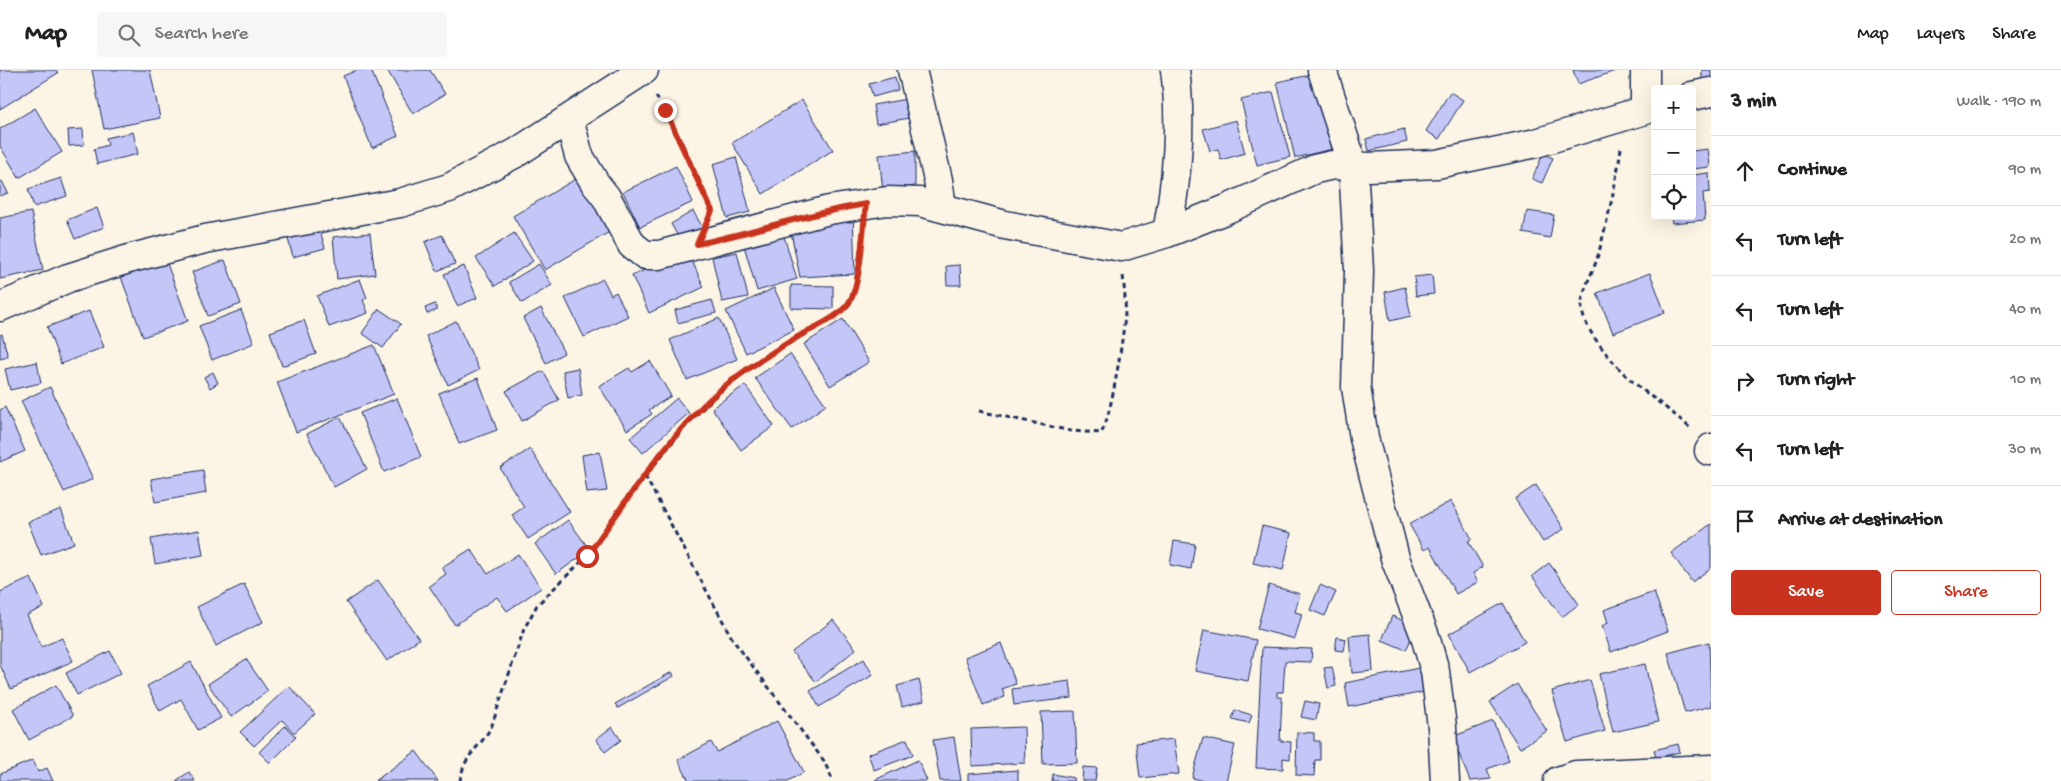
<!DOCTYPE html>
<meta charset="utf-8">
<style>
:root{--surface:#fff;--page:#f6f6f6;--text:#222;--muted:#767676;--line:#e0e0e0;--accent:#c8321e}
body{margin:0;font-family:"Gochi Hand",sans-serif;background:var(--page);color:var(--text)}
.controls{position:absolute;right:15px;top:15px;display:grid;overflow:hidden;border-radius:5px;box-shadow:0 5px 20px #0002}
.controls button{width:45px;height:45px;display:grid;place-items:center;padding:0;border:0;border-bottom:1px solid var(--line);background:var(--surface);color:var(--text);font:25px sans-serif}
.stop{position:absolute;width:15px;height:15px;margin:-11px;border:4px solid #c8321e;border-radius:50%;background:#fff}
.stop.end{background:#c8321e;border-color:#fff;box-shadow:0 1px 5px #0008}
.list{margin:0;padding:0;list-style:none}
h2{display:flex;justify-content:space-between;align-items:center;height:65px;margin:0;padding:0 20px;font-size:21px}
h2 small{font-size:16px;font-weight:400;color:var(--muted)}
.list li{display:grid;grid-template-columns:32px 1fr auto;gap:15px;align-items:center;box-sizing:border-box;height:70px;padding:0 20px;border-top:1px solid var(--line)}
.list b{display:block;font-size:19px;white-space:nowrap}
.list em{font-size:16px;font-style:normal;color:var(--muted)}
.actions{display:flex;gap:10px;padding:15px 20px}
.actions a{flex:1;padding:11px 0;border:1px solid var(--accent);border-radius:5px;text-align:center;font-size:18px;color:var(--accent)}
.actions .main{background:var(--accent);color:#fff}
.icon{flex:none;width:28px;height:28px;fill:none;stroke:currentColor;stroke-width:2;stroke-linecap:round;stroke-linejoin:round}
.map{position:relative;flex:none;width:1711px;height:711px;overflow:hidden}
header{display:flex;align-items:center;gap:30px;box-sizing:border-box;height:70px;padding:0 25px;background:var(--surface);border-bottom:1px solid var(--line)}
header strong{font-size:24px}
nav{display:flex;gap:28px;margin-inline-start:auto;font-size:18px}
.search{width:350px;height:45px;background:var(--page);display:flex;align-items:center;gap:12px;box-sizing:border-box;padding:0 18px;border-radius:5px;color:var(--muted);font-size:19px}
main{display:flex}
aside{flex:1;background:var(--surface)}
.map>svg:first-child{display:block}
.building{fill:#c5c6f8;stroke:#1b2f5e}
.lines{fill:none;stroke-linecap:round;stroke-linejoin:round}
.minor-casing{stroke:#1b2f5e;stroke-width:31}
.path{stroke:#1b2f5e;stroke-width:3;stroke-dasharray:5 4;stroke-linecap:butt}
.minor{stroke:#fcf5e5;stroke-width:28}
.route{stroke:#c8321e;stroke-width:6}
</style>
<header>
<strong>Map</strong>
<div class="search"><svg class="icon" aria-label="search" viewBox="0 0 24 24"><circle cx="10" cy="10" r="6"/><path d="M15 15l6 6"/></svg>Search here</div>
<nav><a>Map</a><a>Layers</a><a>Share</a></nav>
</header>
<main>
<div class="map">
<svg width="1711" height="711" viewBox="0 0 1711 711">
<rect width="100%" height="100%" fill="#fcf5e5"/>
<filter id="ink" filterUnits="userSpaceOnUse"><feTurbulence type="fractalNoise" baseFrequency=".02" numOctaves="2"/><feDisplacementMap in="SourceGraphic" scale="10" xChannelSelector="R" yChannelSelector="G"/><feConvolveMatrix kernelMatrix="1 2 1 2 8 2 1 2 1" color-interpolation-filters="sRGB"/></filter>
<g filter="url(#ink)">
<path class="building" d="M0,0H56L58,3L0,39Z
M92,0H150L160,48L104,59Z
M357,0H371L398,66L372,78L343,6Z
M387,0H430L445,24L413,44Z
M1573,0H1618L1578,14Z
M1702,0H1711V10L1702,11Z
M1315,4L1332,79L1295,88L1277,12Z
M895,7L898,20L873,27L869,14Z
M1273,22L1290,87L1257,95L1241,30Z
M1450,22L1463,30L1439,69L1426,61Z
M912,28L915,47L876,54L873,35Z
M802,30L833,80L763,124L732,73Z
M35,38L62,82L19,108L0,76V59Z
M1236,50L1245,83L1221,90L1218,79L1210,81L1203,59Z
M83,59L84,75L69,76L68,60Z
M1404,59L1407,72L1369,81L1366,69Z
M133,62L138,84L97,94L94,79L108,75L106,68Z
M1708,79L1710,97L1692,99V81Z
M915,81V116L883,121L879,85Z
M1543,84L1553,88L1542,113L1532,109Z
M736,87L750,142L727,148L713,94Z
M676,96L693,132L640,157L623,122Z
M1709,103L1710,122L1703,123L1705,150L1672,153L1671,146H1692V105Z
M579,107L611,161L545,200L513,146Z
M61,108L67,126L34,137L28,119Z
M2,111L8,123L0,126V112Z
M97,138L104,157L75,169L67,150Z
M693,141L703,158L680,170L671,154Z
M1527,141L1554,145L1550,168L1523,163Z
M31,142L43,200L0,209V148Z
M853,143L855,204L800,207L790,157Z
M320,160L325,178L293,187L288,169Z
M782,160L797,209L757,221L743,172Z
M370,163L375,204L337,209L333,167Z
M514,163L533,191L495,216L476,188Z
M442,165L455,194L437,201L425,172Z
M687,180L704,217L649,243L632,206Z
M737,182L748,227L722,232L712,187Z
M225,190L241,234L208,246L192,202Z
M166,191L188,251L143,267L121,207Z
M539,194L552,215L522,233L509,212Z
M960,195L961,215H947L946,196Z
M464,196L477,228L457,236L444,204Z
M1650,203L1665,243L1613,263L1597,223Z
M1432,205L1434,224L1416,226L1414,207Z
M360,209L367,228L363,230L368,243L329,257L317,226Z
M603,209L611,225L616,222L628,246L584,267L565,228Z
M791,215L833,216V239L791,238Z
M1405,217L1411,246L1390,251L1385,222Z
M774,218L794,260L746,283L726,241Z
M712,230L716,243L678,253L675,240Z
M435,234L437,240L427,244L425,238Z
M541,238L564,283L546,293L523,248Z
M379,239L401,254L383,278L362,263Z
M241,240L254,273L212,290L199,256Z
M89,241L104,277L61,294L47,257Z
M719,248L737,289L687,310L670,270Z
M843,249L869,292L830,316L804,274Z
M304,250L316,284L282,296L270,262Z
M456,251L479,300L448,315L426,266Z
M2,264L8,287L0,289V265Z
M374,275L394,324L296,362L277,312Z
M790,284L826,335L792,359L755,308Z
M650,291L671,326L649,340L652,344L627,360L599,316L629,298L632,302Z
M37,292L41,313L10,320L5,299Z
M578,298L582,325L568,328L563,301Z
M543,301L559,330L522,351L506,321Z
M213,302L218,313L210,318L204,307Z
M478,308L497,360L459,374L439,323Z
M745,315L774,356L741,380L712,338Z
M50,317L93,409L64,422L21,331Z
M397,328L421,387L384,402L360,343Z
M677,328L689,343L643,383L630,368Z
M5,337L25,381L0,392V340Z
M340,347L367,399L334,417L307,364Z
M530,379L570,442L528,469L512,445L524,437L500,398Z
M600,382L607,421L587,423L582,385Z
M203,400L206,423L155,432L151,409Z
M1536,415L1564,459L1543,472L1515,429Z
M1451,431L1472,469L1468,471L1483,497L1473,503L1478,512L1456,524L1430,477L1424,480L1409,454Z
M61,439L74,473L41,485L28,452Z
M568,450L590,480L556,504L535,474Z
M1711,454V498L1692,512L1671,483Z
M1262,456L1291,463L1283,500L1253,493Z
M199,460L203,485L155,494L151,469Z
M1174,471L1195,474L1191,499L1170,495Z
M471,479L488,504L518,484L541,518L507,541L497,527L455,555L429,516L446,504L442,497Z
M1549,493L1579,534L1562,547L1532,506Z
M31,508L44,537L27,545L41,577L62,568L73,591L11,619L0,595V522Z
M378,510L419,569L387,591L346,532Z
M244,514L263,552L216,576L197,537Z
M1269,515L1300,524L1295,542L1302,544L1295,569L1257,559Z
M1320,515L1336,522L1325,546L1310,540Z
M1654,522L1668,561L1611,582L1602,556L1608,553L1604,540Z
M1503,533L1525,572L1470,602L1449,564Z
M1392,546L1417,556L1406,580L1382,570Z
M833,550L856,579L816,612L792,582Z
M1204,560L1256,570L1248,611L1195,601Z
M1370,564L1373,601L1352,603L1349,566Z
M1337,567L1346,569L1344,581L1335,580Z
M1709,572L1711,636L1685,643L1668,583Z
M1001,573L1016,614L1002,619L1005,627L983,635L965,587Z
M1262,577L1312,579L1311,592L1285,591L1283,622H1277V627H1282L1280,671L1291,672L1290,689L1283,688V699L1256,698Z
M110,581L121,603L77,625L66,603Z
M246,589L268,621L231,647L208,614Z
M864,589L873,605L819,637L810,621Z
M191,592L221,648L198,660L181,629L160,641L147,616Z
M1645,594L1658,652L1613,662L1599,604Z
M1332,597L1336,616L1328,618L1324,598Z
M1424,597L1429,621L1349,637L1345,613Z
M672,602L674,606L618,638L615,634Z
M919,610L924,631L902,637L897,616Z
M1590,610L1605,661L1567,672L1552,621Z
M1070,611L1072,628L1014,635L1012,619Z
M1517,614L1547,661L1520,678L1490,632Z
M56,615L73,646L29,670L13,639Z
M289,616L315,644L294,663L282,650L254,676L240,662Z
M1305,631L1319,634L1316,650L1301,647Z
M1235,640L1252,645L1249,653L1232,649Z
M1075,641L1077,693L1043,694L1041,642Z
M777,651L804,702L788,711H689L678,690L711,672L717,682Z
M1493,651L1509,691L1487,699L1491,709L1470,711L1452,667Z
M285,656L296,667L270,693L259,682Z
M612,657L621,670L605,682L596,669Z
M1024,657L1025,693L972,696L971,659Z
M1297,662L1314,663V671H1320V690H1315L1314,706L1296,705Z
M954,667L961,711H940L933,670Z
M1203,668L1235,675L1226,711H1206L1192,708Z
M907,669L913,685L874,700L868,684Z
M1174,669L1179,704L1140,708L1136,673Z
M1678,674L1680,682L1656,688L1654,680Z
M416,681L438,711H375Z
M33,690L38,702L47,698L53,711H0V704Z
M918,690L927,711H875V710Z
M1083,697L1097,698L1095,711H1082Z
M1018,700V711H968V704Z
M189,702L195,711H176Z
M1053,704L1074,708L1073,711H1052Z"/>
<g class="lines">
<g class="minor-casing">
<path id="minor" d="M912,0L938,110L942,137
M1322,0L1353,95L1359,200L1356,317L1364,368L1395,488L1425,566L1435,601L1442,657L1445,711
M1645,0V39
M1692,26L1711,22
M569,49L579,86L595,113L606,127L632,175L645,185H659L829,140L887,131L920,132L1005,155L1121,177L1167,163L1227,139L1315,99L1333,95L1368,97L1437,94L1536,73L1655,37
M1167,163C1177,110 1182,53 1175,0
M0,237L68,208L132,188L205,169L400,133L449,118L516,83L644,0
M1709,381L1711,378
M1558,711L1576,705L1711,699"/>
</g>
<path class="path" d="M656,26L681,72L712,141
M1621,78C1616,114 1607,153 1597,189C1592,205 1580,223 1582,240C1585,259 1604,281 1616,295C1638,320 1667,336 1691,359
M979,341L1071,361L1101,363C1111,350 1124,263 1125,243C1126,231 1124,217 1123,205
M645,406L733,570L824,691L833,711
M460,711C465,681 480,680 492,655L524,559L537,535L587,486L626,430L685,356L725,316L770,284L834,247L849,234L855,220L863,162"/>
<use href="#minor" class="minor"/>
</g>
</g>
<g class="lines" filter="url(#ink)">
<path class="route" d="M587,486C626,432 673,358 725,316C749,297 775,280 801,265C817,256 837,248 848,234C861,218 863,156 866,134C809,143 754,162 697,174L712,141L665,40"/>
</g>
</svg>
<div class="controls">
<button>+</button>
<button>−</button>
<button><svg class="icon" aria-label="locate" viewBox="0 0 24 24"><circle cx="12" cy="12" r="6"/><path d="M12 2v4M12 18v4M2 12h4M18 12h4"/></svg></button>
</div>
<div class="stop" style="left:587px;top:486px"></div>
<div class="stop end" style="left:665px;top:40px"></div>
</div>
<aside>
<h2>3 min<small>Walk · 190 m</small></h2>
<ul class="list">
<li><svg class="icon" aria-label="ahead" viewBox="0 0 24 24"><path d="M12 20V5M6 11l6-6 6 6"/></svg><div><b>Continue</b></div><em>90 m</em></li>
<li><svg class="icon" aria-label="left" viewBox="0 0 24 24"><path d="M17 20v-9H6M10 6l-5 5 5 5"/></svg><div><b>Turn left</b></div><em>20 m</em></li>
<li><svg class="icon" aria-label="left" viewBox="0 0 24 24"><path d="M17 20v-9H6M10 6l-5 5 5 5"/></svg><div><b>Turn left</b></div><em>40 m</em></li>
<li><svg class="icon" aria-label="right" viewBox="0 0 24 24"><path d="M7 20v-9h11M14 6l5 5-5 5"/></svg><div><b>Turn right</b></div><em>10 m</em></li>
<li><svg class="icon" aria-label="left" viewBox="0 0 24 24"><path d="M17 20v-9H6M10 6l-5 5 5 5"/></svg><div><b>Turn left</b></div><em>30 m</em></li>
<li><svg class="icon" aria-label="arrive" viewBox="0 0 24 24"><path d="M6 21V4h12l-3 4 3 4H6"/></svg><div><b>Arrive at destination</b></div></li>
</ul>
<div class="actions"><a class="main">Save</a><a>Share</a></div>
</aside>
</main>
